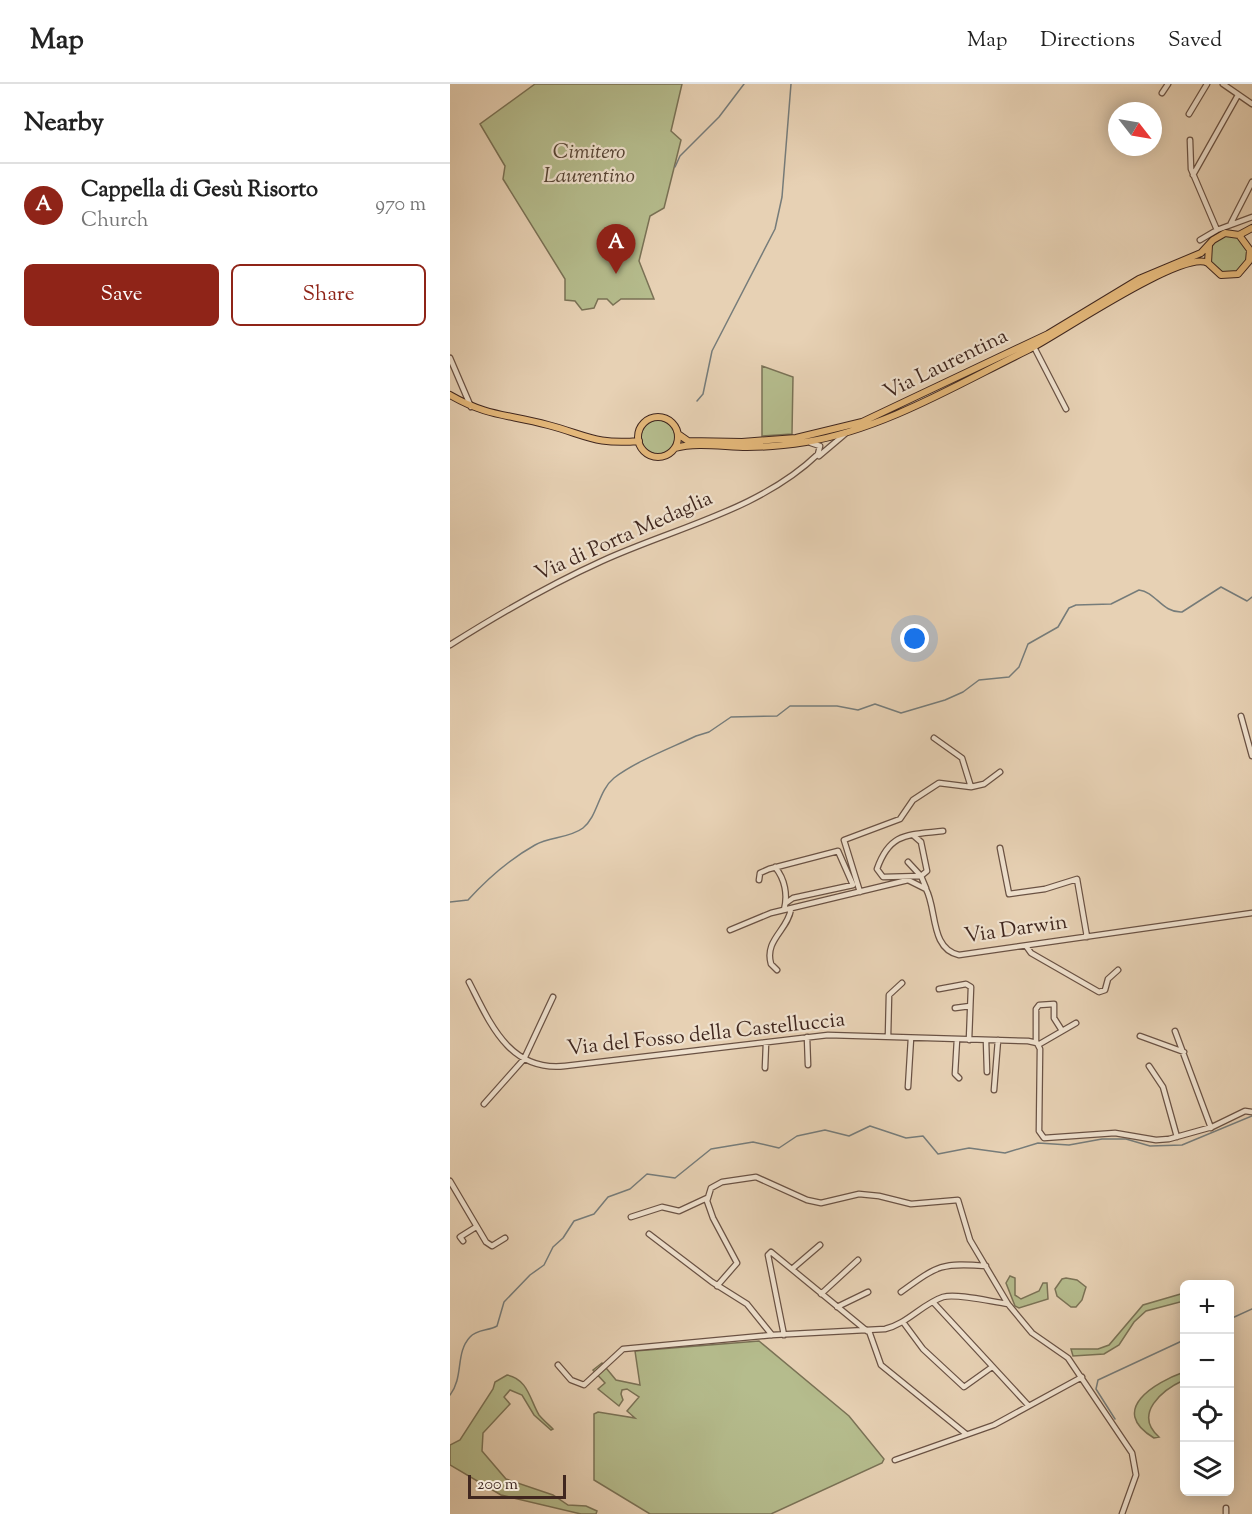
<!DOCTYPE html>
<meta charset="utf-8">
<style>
:root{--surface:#fff;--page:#f6f6f6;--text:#222;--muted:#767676;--line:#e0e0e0;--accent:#8f2418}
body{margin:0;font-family:"Sorts Mill Goudy",serif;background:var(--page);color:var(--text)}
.controls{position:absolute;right:18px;bottom:18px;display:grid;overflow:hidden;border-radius:9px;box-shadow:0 3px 15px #0003}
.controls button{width:54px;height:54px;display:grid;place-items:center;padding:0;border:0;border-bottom:2px solid var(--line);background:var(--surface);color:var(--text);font:30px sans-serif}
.compass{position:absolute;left:658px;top:18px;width:54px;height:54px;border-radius:50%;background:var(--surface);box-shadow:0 3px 15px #0003;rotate:121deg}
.scale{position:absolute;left:18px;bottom:15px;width:98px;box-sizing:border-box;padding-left:6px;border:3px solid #40271f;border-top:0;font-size:16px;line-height:21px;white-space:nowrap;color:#40271f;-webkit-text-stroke:4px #efe1ce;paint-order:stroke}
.you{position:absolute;left:465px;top:555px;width:21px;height:21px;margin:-15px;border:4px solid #fff;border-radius:50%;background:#1a73e8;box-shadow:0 0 0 9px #1a73e833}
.badge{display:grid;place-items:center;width:39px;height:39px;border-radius:50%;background:var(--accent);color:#fff;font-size:20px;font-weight:700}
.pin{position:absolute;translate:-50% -50px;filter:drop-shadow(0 2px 3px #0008)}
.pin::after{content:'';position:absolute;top:32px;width:21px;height:18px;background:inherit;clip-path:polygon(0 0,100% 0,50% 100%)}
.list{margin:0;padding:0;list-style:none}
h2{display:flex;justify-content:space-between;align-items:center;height:78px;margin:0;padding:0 24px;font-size:26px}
h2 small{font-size:20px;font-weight:400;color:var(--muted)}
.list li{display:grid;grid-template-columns:39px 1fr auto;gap:18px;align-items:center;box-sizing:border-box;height:84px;padding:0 24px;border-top:2px solid var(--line)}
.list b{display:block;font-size:22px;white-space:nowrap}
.list p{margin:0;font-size:20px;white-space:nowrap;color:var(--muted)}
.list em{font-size:20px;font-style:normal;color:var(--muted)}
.actions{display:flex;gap:12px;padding:18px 24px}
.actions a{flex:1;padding:14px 0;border:2px solid var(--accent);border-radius:9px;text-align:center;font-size:21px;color:var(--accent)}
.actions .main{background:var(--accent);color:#fff}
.icon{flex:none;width:33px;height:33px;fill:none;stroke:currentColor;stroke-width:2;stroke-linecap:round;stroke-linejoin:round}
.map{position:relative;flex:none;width:802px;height:1430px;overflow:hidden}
header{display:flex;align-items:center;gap:36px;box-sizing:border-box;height:84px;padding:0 30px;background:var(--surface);border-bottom:2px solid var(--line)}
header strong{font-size:28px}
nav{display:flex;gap:33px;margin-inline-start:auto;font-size:21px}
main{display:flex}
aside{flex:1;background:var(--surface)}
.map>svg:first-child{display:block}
.green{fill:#b5bc8d;stroke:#7a7256;stroke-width:1.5}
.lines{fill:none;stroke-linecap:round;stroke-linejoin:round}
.stream{stroke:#767c7a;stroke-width:1.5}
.minor-casing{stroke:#6a5244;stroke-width:7}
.major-casing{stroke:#40271f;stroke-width:8}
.minor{stroke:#efe1ce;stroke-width:4.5}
.major{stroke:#e4b87a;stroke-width:6}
.labels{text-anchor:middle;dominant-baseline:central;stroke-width:4.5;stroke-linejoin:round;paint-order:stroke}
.park-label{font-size:21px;font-style:italic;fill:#574535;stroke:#efe1ce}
.street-label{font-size:21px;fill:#40271f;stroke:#efe1ce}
</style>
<header>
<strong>Map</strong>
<nav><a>Map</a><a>Directions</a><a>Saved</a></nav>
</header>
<main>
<aside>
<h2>Nearby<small></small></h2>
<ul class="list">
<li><span class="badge">A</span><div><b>Cappella di Gesù Risorto</b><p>Church</p></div><em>970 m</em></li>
</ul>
<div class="actions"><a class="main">Save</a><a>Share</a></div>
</aside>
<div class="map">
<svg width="802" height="1430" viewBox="0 0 802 1430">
<rect width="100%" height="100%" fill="#e7d1b4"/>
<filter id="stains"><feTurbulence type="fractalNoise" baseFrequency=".00333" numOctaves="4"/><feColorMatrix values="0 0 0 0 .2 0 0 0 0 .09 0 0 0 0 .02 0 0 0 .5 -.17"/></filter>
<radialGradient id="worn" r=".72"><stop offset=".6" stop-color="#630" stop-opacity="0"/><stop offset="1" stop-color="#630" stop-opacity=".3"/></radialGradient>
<path class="green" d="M85,0H232L221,47L231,56L214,124L200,132L189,177L204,215H171L163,221L157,215H148L144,224L132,226L125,217L115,216V195L53,95L55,82L30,40Z
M760 171a19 19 0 1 1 38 0a19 19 0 1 1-38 0Z
M312,282L343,293L342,350L312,352Z
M191 353a17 17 0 1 1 34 0a17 17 0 1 1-34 0Z
M560,1192L565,1194V1211L571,1215L589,1207L593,1199H597L598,1215L569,1224L565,1222L556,1199Z
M616,1194L627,1196L636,1203L632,1216L626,1223H621L607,1212L605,1205L612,1195Z
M734,1209V1217L696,1227L684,1238L669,1261L654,1270L623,1272L621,1265H648L659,1261L693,1221Z
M309,1257L399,1332L434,1375L432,1379L321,1430H200L144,1396V1330L148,1328L185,1334L177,1327L189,1313L177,1305L172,1306L171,1310L173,1316L169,1322L148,1305L155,1299L143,1286L152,1279L166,1296L190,1301L185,1267Z
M734,1288V1296C712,1306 683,1330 709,1353L704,1354C657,1326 706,1298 734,1288Z
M57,1291C78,1295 80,1316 89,1331C93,1336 98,1340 103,1345L101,1346L84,1331L72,1311L60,1306L54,1313L60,1320L33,1349L32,1367L56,1395L103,1411L118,1421L136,1422L147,1427L146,1430H131L51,1411L0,1381V1361L10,1356L43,1305L45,1298Z"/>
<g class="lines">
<path class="stream" d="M225,83L230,72L269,33L294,0
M247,317L253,310L262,267L325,145L332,113L341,0
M0,818L18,816C38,794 60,775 85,761C99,753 120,754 133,744C148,732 148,707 164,694C186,677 221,664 246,652L259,648L281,633L327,632L340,622H387L408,626L425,620L451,629L495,616L513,608L529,596L559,593L569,583L578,560L608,543L619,524L626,521L661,520L689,506C706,508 712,529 732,528L771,503L797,517L802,513
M780,1235L802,1225
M0,1311C14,1293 5,1269 20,1253C27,1245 39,1247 47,1242L54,1218L80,1191L94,1181L103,1163L113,1154L124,1137L144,1130L158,1113L180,1105L197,1090L225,1094L261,1065L303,1058L329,1064L347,1052L375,1046L399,1052L420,1042L456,1054L473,1052L488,1070L519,1064L555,1069L588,1059L619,1061L652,1055H676L700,1062L732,1061L802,1032
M665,1335L646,1305L648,1296L734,1256"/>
<g class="minor-casing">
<path id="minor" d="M773,0L802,20
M712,9L718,0
M739,30L757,0
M740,56L741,85L767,146
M743,91L788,11
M781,139L802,98
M750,156L767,146L802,133
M584,263L616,325
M0,274L21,323
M369,372L395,350
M0,561C49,530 99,501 152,477C224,444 310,426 368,370L370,362L361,359
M791,632L802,672
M484,654L512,674L521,703
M550,764L559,810L595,805L627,795L637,853
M458,778L471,792L477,787L471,758L463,751
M325,783C335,795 338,811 334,826
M309,796L310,789L319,785L388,767L403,801L343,814L336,819
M476,804L471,792L433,793L427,785C440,748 458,751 493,747
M410,808L394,756L450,735L463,716L489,699L521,703L534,700L550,688
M280,846L321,829L458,796L476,805C487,825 480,865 509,871L802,829
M576,862L581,869L649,908L655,906L658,895L668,886
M327,886L321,880C314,856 338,846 341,825
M19,898C40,939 59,988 115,982L378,951L578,957L587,959L590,965L589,1047L594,1054L665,1049L706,1056L719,1055L762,1043L795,1027L802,1028
M489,905L516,900L521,903L519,956
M505,924L520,922
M725,947L761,1044
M690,952L734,968
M357,953L358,981
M438,953L439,911L452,899
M507,955L505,990L509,994
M536,956L537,988
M586,959V925L589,921L604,920V934L611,945
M588,961L626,939
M699,982L713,1003L727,1053
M315,984L316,959
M458,1003L461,954
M544,1006L548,956
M34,1020L74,975L103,913
M0,1097L36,1158L42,1162L55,1154
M181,1133L212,1123L229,1127L257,1114
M199,1150L262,1198L297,1220L322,1251
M13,1157L10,1153L26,1143
M342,1185L370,1161
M267,1202L287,1179L263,1134L257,1117L261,1104L272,1098L306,1093L357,1116L371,1119L409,1110L429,1112L461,1120L508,1116L520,1156L558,1220L582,1249L618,1274L682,1369L686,1391L672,1430
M451,1208C487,1182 491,1178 536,1182
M371,1210L408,1176
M483,1218L578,1321
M387,1223L418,1208
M453,1238L473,1265L514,1303L542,1283
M419,1247L431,1281L516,1350
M334,1251L318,1171L321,1168L417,1247
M108,1281L121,1296L134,1301L173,1265L322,1251L435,1245C457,1240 472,1220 493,1213C507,1209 542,1218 558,1220
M445,1376L544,1341L632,1293
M776,1424V1430"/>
</g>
<g class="major-casing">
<path id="major" d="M789,151L802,144
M0,311C38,333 58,330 98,341C136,351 146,361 189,357
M188 353a20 20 0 1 1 40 0a20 20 0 1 1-40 0Z
M228,350L238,357L292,358L346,354L412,338L598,250L689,195L751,169L763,156L775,149L789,151L800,166L799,177L788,190L771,191L758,179L759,161
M225,364C247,358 275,363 297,363C317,363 337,361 356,358C434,345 508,300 578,266C608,251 733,165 758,179"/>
</g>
<use href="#minor" class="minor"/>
<use href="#major" class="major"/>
</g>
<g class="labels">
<g class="park-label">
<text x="139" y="69">Cimitero<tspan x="139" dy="24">Laurentino</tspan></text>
</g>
<g class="street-label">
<text transform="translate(496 281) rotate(-26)">Via Laurentina</text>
<text transform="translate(174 453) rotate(-24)">Via di Porta Medaglia</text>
<text transform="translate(566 846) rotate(-8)">Via Darwin</text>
<text transform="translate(256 951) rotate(-6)">Via del Fosso della Castelluccia</text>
</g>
</g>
<rect width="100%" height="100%" filter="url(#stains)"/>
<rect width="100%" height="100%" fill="url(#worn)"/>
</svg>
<div class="controls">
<button>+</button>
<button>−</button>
<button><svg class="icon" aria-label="locate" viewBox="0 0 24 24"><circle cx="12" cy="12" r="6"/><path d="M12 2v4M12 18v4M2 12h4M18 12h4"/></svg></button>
<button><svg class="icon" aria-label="layers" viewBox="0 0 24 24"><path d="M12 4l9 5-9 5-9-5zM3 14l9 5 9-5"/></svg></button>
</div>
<svg class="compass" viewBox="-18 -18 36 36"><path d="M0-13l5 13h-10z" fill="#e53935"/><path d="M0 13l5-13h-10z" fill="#767676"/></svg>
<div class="scale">200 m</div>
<div class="you"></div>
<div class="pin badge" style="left:166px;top:190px">A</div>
</div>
</main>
